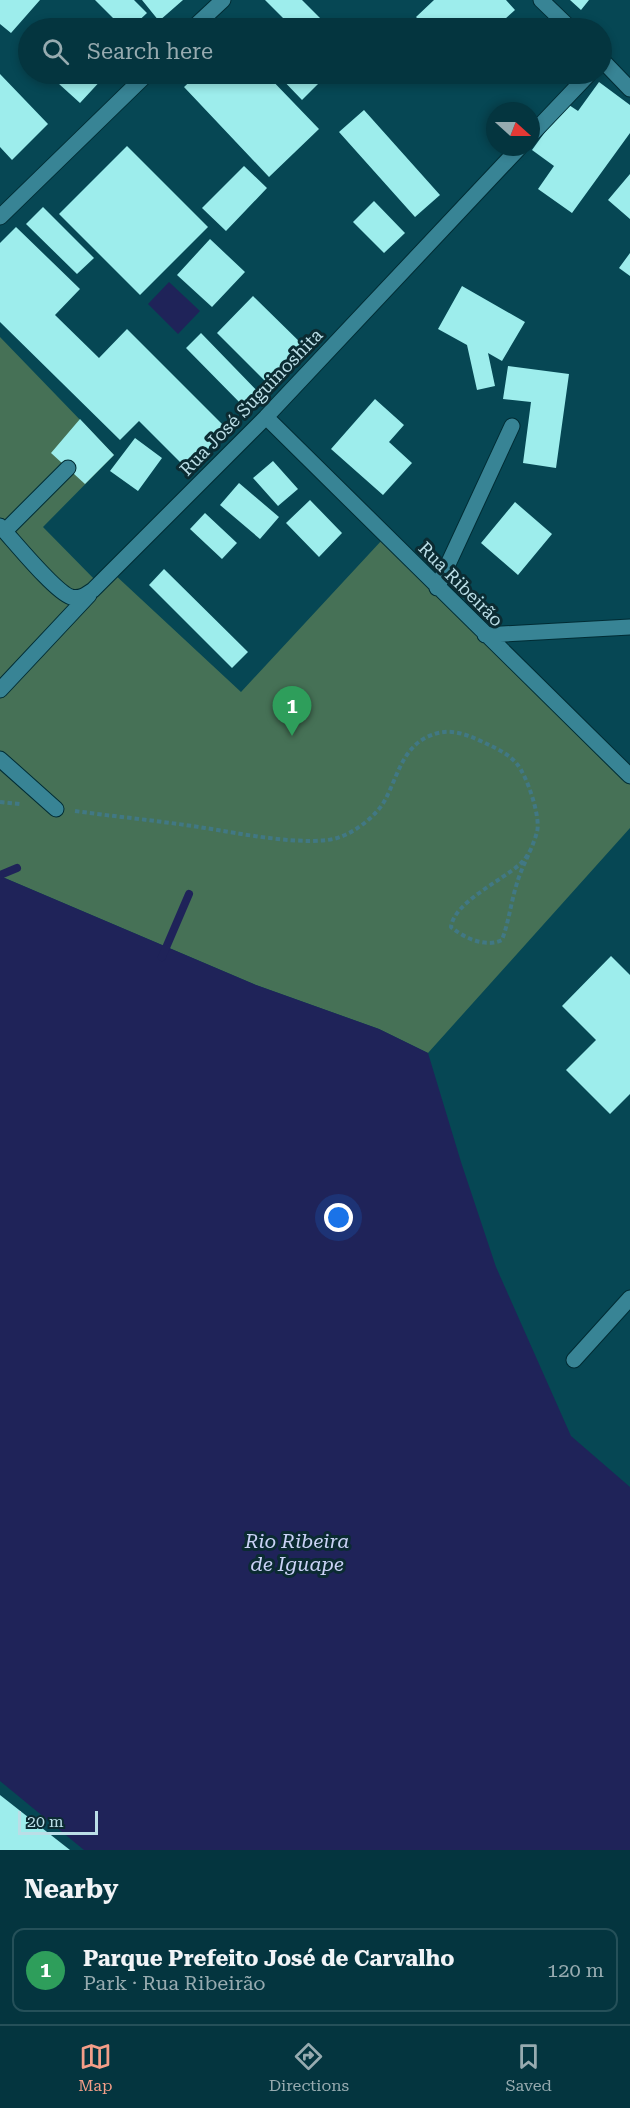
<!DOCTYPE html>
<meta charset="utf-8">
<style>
:root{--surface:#04353f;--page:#0d3d46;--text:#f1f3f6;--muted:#97abb0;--line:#255059;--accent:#f49e88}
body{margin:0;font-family:"Roboto Serif",serif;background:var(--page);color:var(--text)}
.compass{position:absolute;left:486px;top:102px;width:54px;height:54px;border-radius:50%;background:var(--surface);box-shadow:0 3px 9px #0003;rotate:111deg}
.scale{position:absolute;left:18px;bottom:15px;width:80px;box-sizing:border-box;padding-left:6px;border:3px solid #bbdee7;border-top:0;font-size:16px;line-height:21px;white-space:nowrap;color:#bbdee7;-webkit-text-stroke:4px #0b2b32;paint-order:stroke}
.you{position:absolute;left:339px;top:1218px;width:21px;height:21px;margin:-15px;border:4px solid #fff;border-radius:50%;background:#1a73e8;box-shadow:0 0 0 9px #1a73e833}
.badge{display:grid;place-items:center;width:39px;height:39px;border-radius:50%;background:var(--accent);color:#fff;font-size:20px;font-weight:700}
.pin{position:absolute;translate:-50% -50px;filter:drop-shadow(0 2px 3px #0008)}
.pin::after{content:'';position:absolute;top:32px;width:21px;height:18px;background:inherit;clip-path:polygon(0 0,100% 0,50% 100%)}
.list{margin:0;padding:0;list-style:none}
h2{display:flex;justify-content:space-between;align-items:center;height:78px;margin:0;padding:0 24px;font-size:26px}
h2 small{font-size:20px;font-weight:400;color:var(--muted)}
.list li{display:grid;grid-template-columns:39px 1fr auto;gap:18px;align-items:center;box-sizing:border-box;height:84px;margin:0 12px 12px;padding:0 12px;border:2px solid var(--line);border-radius:12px}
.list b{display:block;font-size:22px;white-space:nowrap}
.list p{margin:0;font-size:20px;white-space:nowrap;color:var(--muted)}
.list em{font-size:20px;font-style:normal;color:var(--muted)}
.icon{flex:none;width:33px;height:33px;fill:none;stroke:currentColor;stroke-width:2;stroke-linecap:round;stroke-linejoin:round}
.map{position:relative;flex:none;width:630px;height:1850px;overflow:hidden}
.search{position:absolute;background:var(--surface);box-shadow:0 3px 9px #0003;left:18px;right:18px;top:18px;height:66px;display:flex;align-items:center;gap:15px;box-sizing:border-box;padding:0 21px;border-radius:33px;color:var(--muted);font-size:22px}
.sheet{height:174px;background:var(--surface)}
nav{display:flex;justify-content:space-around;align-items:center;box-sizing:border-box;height:84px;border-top:2px solid var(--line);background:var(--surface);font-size:16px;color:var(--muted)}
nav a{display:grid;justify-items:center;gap:3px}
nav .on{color:var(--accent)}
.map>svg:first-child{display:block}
.green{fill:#467156}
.water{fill:#1f2359}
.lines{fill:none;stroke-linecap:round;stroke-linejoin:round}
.stream{stroke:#1f2359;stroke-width:8}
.building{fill:#9dedec}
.lane-casing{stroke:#012c34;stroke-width:17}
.street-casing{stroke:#012c34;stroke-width:17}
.path{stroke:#417884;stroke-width:4;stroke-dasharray:4.5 3;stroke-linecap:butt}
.lane{stroke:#388495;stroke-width:15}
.street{stroke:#388495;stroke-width:15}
.labels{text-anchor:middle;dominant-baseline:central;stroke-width:6;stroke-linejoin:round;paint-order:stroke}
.street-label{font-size:18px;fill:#bbdee7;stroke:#0b2b32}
.water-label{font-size:20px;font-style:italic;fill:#cad2f6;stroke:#0b2b32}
</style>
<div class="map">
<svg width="630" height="1850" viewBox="0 0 630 1850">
<rect width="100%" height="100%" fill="#064754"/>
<path class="green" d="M0,337L114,455L43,527L100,585L113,573L241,692L382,540L630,780V828L428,1053L379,1029L256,985L0,876Z"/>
<path class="water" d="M169,282L200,311L178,334L148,304Z
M0,876L256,985L379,1029L428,1053L461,1162L496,1267L571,1436L630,1487V1850H84L0,1781Z"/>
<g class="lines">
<path class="stream" d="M0,875L17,868
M162,957L189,894"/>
</g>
<path class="building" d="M0,0H40L11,33L0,24Z
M95,0H134L147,13L131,28H123Z
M142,0H183L159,21Z
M265,0H302L330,28H293Z
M434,0H506L515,10L495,28H427L416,17Z
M570,0H589L581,10Z
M259,18L269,28H247Z
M0,74L48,124L12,160L0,147Z
M48,74H100L104,77L80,103Z
M198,74H266L319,129L269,177L184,87Z
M277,74H313L321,81L302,100Z
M599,82L630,105V133L572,213L538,189L554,166L532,150L566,103L578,111Z
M364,110L440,195L415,217L339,132Z
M127,146L208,227L140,295L59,214Z
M244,166L267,188L226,231L202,208Z
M630,174V219L608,200Z
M374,201L405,233L384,253L353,222Z
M43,207L94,258L77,274L26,224Z
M16,227L80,289L55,315L99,358L127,329L227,429L188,470L139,421L120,440L0,322V243Z
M210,239L245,272L212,307L177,275Z
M630,253V276L619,268Z
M462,286L525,322L502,361L488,353L495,386L477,390L467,345L438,329Z
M253,296L307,349L270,386L217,333Z
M201,333L261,395L247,410L186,348Z
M508,366L569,374L556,468L523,463L531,402L503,399Z
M375,399L404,425L389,442L412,463L383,495L331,449Z
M80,419L114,455L85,484L51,453Z
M135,438L162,458L138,491L110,471Z
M273,461L298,489L278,506L253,478Z
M239,483L279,517L260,539L220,505Z
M310,500L342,533L319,557L286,523Z
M515,502L552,534L518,575L481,543Z
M205,513L237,543L222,559L190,529Z
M164,569L248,652L232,668L149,585Z
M611,956L630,975V1094L610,1114L566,1070L596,1040L562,1006Z
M0,1795L70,1850H0Z"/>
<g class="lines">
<g class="lane-casing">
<path id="lane" d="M574,1360L630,1298"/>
</g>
<g class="street-casing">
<path id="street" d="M541,0L570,28
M193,28L223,0
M602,60L630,89
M531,135L589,74
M0,217L147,74
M266,417L630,776
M0,526C14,541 55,592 71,597C80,599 86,595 93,590L266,417L520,147
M5,531L68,468
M437,588L512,426
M485,635L630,627
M0,690L89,595
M0,759L56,809"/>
</g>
<path class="path" d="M0,802L20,804
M75,811C118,817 162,821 205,828C237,833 311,848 340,837C357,831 377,815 385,800C397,778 402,749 427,737C448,727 463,733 483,742C495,748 508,753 517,764C527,776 541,817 537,832C532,850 522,866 517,883C511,902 509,921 502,940C486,948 464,938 451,927C454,902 503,880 520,864C525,860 528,854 531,849"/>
<use href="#lane" class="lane"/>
<use href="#street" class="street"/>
</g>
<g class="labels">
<g class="street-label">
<text transform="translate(251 402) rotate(-46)">Rua José Suguinoshita</text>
<text transform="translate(461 584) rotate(45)">Rua Ribeirão</text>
</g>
<g class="water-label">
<text x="297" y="1541">Rio Ribeira<tspan x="297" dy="23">de Iguape</tspan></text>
</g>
</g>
</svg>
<svg class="compass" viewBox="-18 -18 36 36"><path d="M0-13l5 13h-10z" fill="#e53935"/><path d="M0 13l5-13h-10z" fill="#97abb0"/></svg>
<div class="scale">20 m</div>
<div class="you"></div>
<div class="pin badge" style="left:292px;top:736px;background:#2e9e5b">1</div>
<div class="search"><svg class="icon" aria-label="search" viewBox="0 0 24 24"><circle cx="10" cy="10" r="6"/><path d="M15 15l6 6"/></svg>Search here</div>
</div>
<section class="sheet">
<h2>Nearby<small></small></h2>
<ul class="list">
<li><span class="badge" style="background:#2e9e5b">1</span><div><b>Parque Prefeito José de Carvalho</b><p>Park · Rua Ribeirão</p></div><em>120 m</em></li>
</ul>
</section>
<nav>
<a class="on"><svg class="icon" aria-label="map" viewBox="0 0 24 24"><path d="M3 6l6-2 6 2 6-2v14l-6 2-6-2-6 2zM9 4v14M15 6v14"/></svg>Map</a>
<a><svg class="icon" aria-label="directions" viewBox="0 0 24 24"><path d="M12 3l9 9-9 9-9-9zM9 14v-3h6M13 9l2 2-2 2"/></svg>Directions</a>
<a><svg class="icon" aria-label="saved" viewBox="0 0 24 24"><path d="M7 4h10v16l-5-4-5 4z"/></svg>Saved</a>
</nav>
